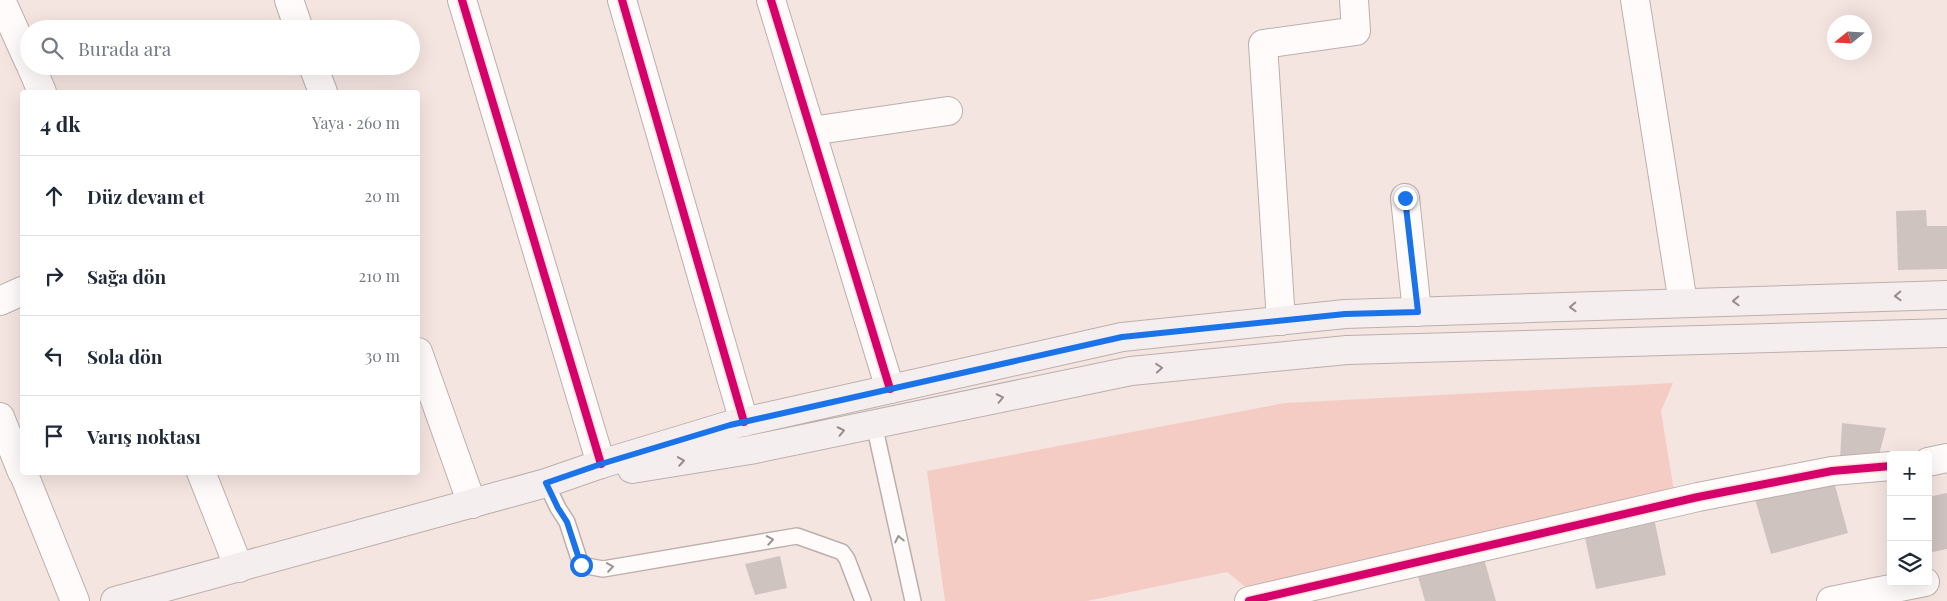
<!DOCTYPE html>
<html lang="tr">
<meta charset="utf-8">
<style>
:root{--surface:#fff;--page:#f6f6f7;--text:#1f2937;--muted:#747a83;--line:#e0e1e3}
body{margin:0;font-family:"Playfair Display",serif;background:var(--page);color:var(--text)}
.controls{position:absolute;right:15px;bottom:15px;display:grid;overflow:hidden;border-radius:5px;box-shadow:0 5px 20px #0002}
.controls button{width:45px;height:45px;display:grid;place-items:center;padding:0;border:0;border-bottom:1px solid var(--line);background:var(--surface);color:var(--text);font:25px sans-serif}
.compass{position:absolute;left:1827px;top:15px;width:45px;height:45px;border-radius:50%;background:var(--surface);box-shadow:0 5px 20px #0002;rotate:252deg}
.stop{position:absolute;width:15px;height:15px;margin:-11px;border:4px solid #1a73e8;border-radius:50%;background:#fff}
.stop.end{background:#1a73e8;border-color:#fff;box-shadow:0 1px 5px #0008}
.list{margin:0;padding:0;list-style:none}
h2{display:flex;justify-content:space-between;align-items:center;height:65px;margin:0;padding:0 20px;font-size:21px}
h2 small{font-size:16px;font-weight:400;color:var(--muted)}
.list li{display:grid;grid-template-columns:32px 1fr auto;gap:15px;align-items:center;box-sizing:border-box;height:80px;padding:0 20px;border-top:1px solid var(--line)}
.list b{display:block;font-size:19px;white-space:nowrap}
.list em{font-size:16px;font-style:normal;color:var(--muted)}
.icon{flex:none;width:28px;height:28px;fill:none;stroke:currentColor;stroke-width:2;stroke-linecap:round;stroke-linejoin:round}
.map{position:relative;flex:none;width:1947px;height:601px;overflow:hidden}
.search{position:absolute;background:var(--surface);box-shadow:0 5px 20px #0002;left:20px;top:20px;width:400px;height:55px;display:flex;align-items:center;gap:12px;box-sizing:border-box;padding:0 18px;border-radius:28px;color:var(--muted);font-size:19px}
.panel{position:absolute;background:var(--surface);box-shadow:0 5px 20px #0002;left:20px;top:90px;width:400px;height:385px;border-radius:5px}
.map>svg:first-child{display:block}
.green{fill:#f4ccc4}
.building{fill:#cfc3c0}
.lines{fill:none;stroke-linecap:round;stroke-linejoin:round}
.lane-casing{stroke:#bcafac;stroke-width:18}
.street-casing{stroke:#bcafac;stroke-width:30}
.secondary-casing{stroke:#bcafac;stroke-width:30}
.lane{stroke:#fefbfa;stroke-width:15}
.street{stroke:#fefbfa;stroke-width:28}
.secondary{stroke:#f5eeee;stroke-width:28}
.cycleway-casing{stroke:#fddfd9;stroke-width:11}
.cycleway{stroke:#d6006c;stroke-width:8}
.oneway{stroke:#968e8d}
.oneway2{stroke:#9b9594}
.route{stroke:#1a73e8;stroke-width:6}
</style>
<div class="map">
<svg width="1947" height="601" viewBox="0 0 1947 601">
<rect width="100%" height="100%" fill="#f5e5e1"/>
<path class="green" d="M1673,383L1661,411L1674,491L1247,588L1227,572L1087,601H945L927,471L1285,403Z"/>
<path class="building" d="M1926,210L1927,226H1947V269L1898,270L1896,211Z
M1842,423L1886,428L1879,455L1840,459Z
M1833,478L1848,533L1771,554L1755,499Z
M1947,493V549L1928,553V497Z
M1651,504L1666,575L1596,589L1581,519Z
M1482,552L1496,601H1425L1416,570Z
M780,556L787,588L755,595L745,564Z"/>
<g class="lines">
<g class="lane-casing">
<path id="lane" d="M874,424L913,601
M546,483L558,508L567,522L581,565L603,569L797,536L842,552L847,559L863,601"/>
</g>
<g class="street-casing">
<path id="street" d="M1,0L29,62
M289,0L299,29
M462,0L601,464
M622,0L744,422
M771,0L890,389
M1635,0L1683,303
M31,66L42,92
M313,66L323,92
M811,131L948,111
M1405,198L1417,312
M0,301L22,291
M1281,321L1263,44L1356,31L1354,0
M418,352L472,504
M0,417L22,472
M1928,462L1947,458
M23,472L75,601
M201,472L239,568
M1249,601L1698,497L1832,471L1891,466
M1831,601L1925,582"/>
</g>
<g class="secondary-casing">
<path id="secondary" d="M632,469L750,450L1131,371L1347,350L1947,333
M115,601L546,483L601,464L730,425L1122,337L1345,314L1947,295"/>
</g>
<use href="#lane" class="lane"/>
<use href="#street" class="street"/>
<use href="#secondary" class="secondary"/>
<g class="cycleway-casing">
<path id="cycleway" d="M462,0L601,464
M622,0L744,422
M771,0L890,389
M1249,601L1698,497L1832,471L1891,466"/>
</g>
<use href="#cycleway" class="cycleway"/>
</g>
<defs><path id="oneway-chevron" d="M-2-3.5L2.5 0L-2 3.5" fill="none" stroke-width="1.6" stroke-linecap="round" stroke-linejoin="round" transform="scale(1.25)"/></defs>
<g class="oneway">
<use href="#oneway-chevron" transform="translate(1898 296) rotate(178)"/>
<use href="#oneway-chevron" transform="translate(1736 301) rotate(178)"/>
<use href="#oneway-chevron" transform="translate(1573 307) rotate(178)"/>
<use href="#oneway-chevron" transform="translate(1159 368) rotate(-5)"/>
<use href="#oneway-chevron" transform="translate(1000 398) rotate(-12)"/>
<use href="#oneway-chevron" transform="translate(841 431) rotate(-12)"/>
<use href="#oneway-chevron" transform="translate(681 461) rotate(-9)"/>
</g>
<g class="oneway2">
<use href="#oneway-chevron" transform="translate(899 539) rotate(-102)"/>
<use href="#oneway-chevron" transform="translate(770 540) rotate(-10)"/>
<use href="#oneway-chevron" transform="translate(610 567) rotate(-8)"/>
</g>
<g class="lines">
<path class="route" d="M581,565L567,522L558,508L546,483L601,464L730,425L1122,337L1345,314L1418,312L1405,198"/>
</g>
</svg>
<div class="controls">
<button>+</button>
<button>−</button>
<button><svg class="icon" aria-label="layers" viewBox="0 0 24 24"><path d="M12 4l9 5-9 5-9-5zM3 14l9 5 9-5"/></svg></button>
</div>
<svg class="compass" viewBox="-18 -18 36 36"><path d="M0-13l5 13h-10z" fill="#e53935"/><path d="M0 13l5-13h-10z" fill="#747a83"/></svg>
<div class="stop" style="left:581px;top:565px"></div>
<div class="stop end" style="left:1405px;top:198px"></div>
<div class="search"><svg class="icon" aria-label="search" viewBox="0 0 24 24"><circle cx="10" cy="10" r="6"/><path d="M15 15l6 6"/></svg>Burada ara</div>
<section class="panel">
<h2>4 dk<small>Yaya · 260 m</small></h2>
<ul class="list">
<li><svg class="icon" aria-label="ahead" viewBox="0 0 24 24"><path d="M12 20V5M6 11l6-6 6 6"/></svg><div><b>Düz devam et</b></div><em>20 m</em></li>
<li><svg class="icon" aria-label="right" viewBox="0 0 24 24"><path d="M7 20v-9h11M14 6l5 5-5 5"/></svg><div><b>Sağa dön</b></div><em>210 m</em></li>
<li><svg class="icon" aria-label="left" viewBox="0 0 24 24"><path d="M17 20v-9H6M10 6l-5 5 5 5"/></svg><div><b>Sola dön</b></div><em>30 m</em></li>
<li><svg class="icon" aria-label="arrive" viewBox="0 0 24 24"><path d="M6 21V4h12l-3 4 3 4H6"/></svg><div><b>Varış noktası</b></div></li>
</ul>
</section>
</div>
